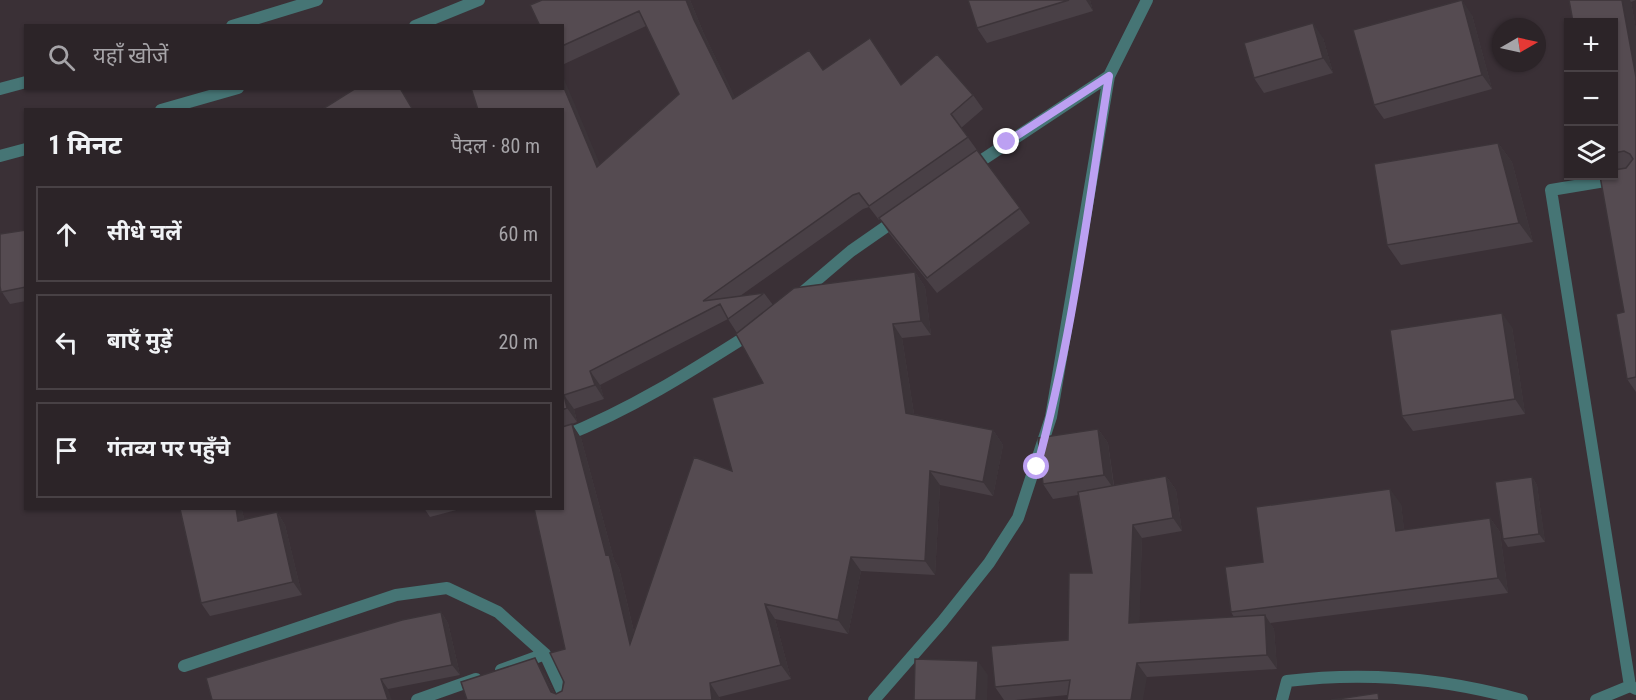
<!DOCTYPE html>
<html lang="hi">
<meta charset="utf-8">
<style>
:root{--surface:#2c2428;--page:#383034;--text:#f1f3f6;--muted:#a6a4a8;--line:#484145}
body{margin:0;font-family:"Roboto Condensed","Noto Sans Devanagari",sans-serif;background:var(--page);color:var(--text)}
.controls{position:absolute;right:18px;top:18px;display:grid;overflow:hidden;border-radius:0px;box-shadow:0 2px 4px #0004}
.controls button{width:54px;height:54px;display:grid;place-items:center;padding:0;border:0;border-bottom:2px solid var(--line);background:var(--surface);color:var(--text);font:30px sans-serif}
.compass{position:absolute;left:1492px;top:18px;width:54px;height:54px;border-radius:50%;background:var(--surface);box-shadow:0 2px 4px #0004;rotate:81deg}
.stop{position:absolute;width:18px;height:18px;margin:-14px;border:4px solid #bca0f2;border-radius:50%;background:#fff}
.stop.end{background:#bca0f2;border-color:#fff;box-shadow:0 2px 6px #0008}
.list{margin:0;padding:0;list-style:none}
h2{display:flex;justify-content:space-between;align-items:center;height:78px;margin:0;padding:0 24px;font-size:26px}
h2 small{font-size:20px;font-weight:400;color:var(--muted)}
.list li{display:grid;grid-template-columns:39px 1fr auto;gap:18px;align-items:center;box-sizing:border-box;height:96px;margin:0 12px 12px;padding:0 12px;border:2px solid var(--line);border-radius:0px}
.list b{display:block;font-size:22px;white-space:nowrap}
.list em{font-size:20px;font-style:normal;color:var(--muted)}
.icon{flex:none;width:33px;height:33px;fill:none;stroke:currentColor;stroke-width:2;stroke-linecap:round;stroke-linejoin:round}
.map{position:relative;flex:none;width:1636px;height:700px;overflow:hidden}
.search{position:absolute;background:var(--surface);box-shadow:0 2px 4px #0004;left:24px;top:24px;width:540px;height:66px;display:flex;align-items:center;gap:15px;box-sizing:border-box;padding:0 21px;border-radius:0px;color:var(--muted);font-size:22px}
.panel{position:absolute;background:var(--surface);box-shadow:0 2px 4px #0004;left:24px;top:108px;width:540px;height:402px;border-radius:0px}
.map>svg:first-child{display:block}
.lines{fill:none;stroke-linecap:round;stroke-linejoin:round}
.minor{stroke:#467575;stroke-width:12}
.tertiary{stroke:#467575;stroke-width:12}
.wall{fill:#494046;fill-rule:evenodd}
.shaded-wall{fill:#3c3439}
.building{fill:#554b51;stroke:#3c3439;stroke-width:1.5}
.route{stroke:#bca0f2;stroke-width:8}
</style>
<div class="map">
<svg width="1636" height="700" viewBox="0 0 1636 700">
<rect width="100%" height="100%" fill="#3a3036"/>
<g class="lines">
<path class="minor" d="M970,168L1109,76
M1636,176L1551,190L1630,686L1636,689
M797,297L851,251L897,219
M562,437C632,409 690,372 753,332
M184,666L396,595L447,588L498,612L545,654L566,700
M501,670L545,654
M417,700L476,679
M874,700L942,622L989,563L1018,518L1051,417L1109,76L1147,0
M1282,700L1287,681C1368,671 1444,678 1522,700
M1596,700L1630,686"/>
<path class="tertiary" d="M232,26L317,0
M415,26L479,0
M0,89L26,82
M161,110L238,88
M0,156L26,149"/>
</g>
<path class="wall" d="M542,0H690L704,34L735,98L823,70L901,85L973,95L983,109L961,128L1030,223L937,293L889,233L880,219L879,220L869,207L863,209L740,296L764,293L773,305L915,272L925,287L931,335L902,338L914,414L993,430L1003,445L993,496L940,485L935,575L861,571L848,634L775,619L791,679L719,697L720,700H467L544,673L555,694H556L562,691L565,649L562,508V110L600,165L679,94L646,26L562,65V26ZM728,319L737,333L763,383L732,471L634,632L619,568L614,560L581,438L572,424L577,422L574,409L604,399L600,385Z
M968,0H1090L1093,11L987,43L977,28Z
M1569,0H1636L1631,2L1636,30V392L1627,379L1624,312L1614,176V22Z
M1472,15L1492,89L1384,119L1374,105Z
M1323,38L1333,73L1264,93L1254,78Z
M1498,143L1512,162L1533,242L1401,265L1387,245Z
M26,230V301L10,304L0,289V234Z
M1512,327L1525,414L1413,431L1402,416Z
M1098,429L1108,443L1114,485L1166,476L1176,490L1182,531L1142,538L1139,623L1234,617L1231,612L1263,562L1401,504L1404,530L1490,518L1500,532L1508,593L1270,623L1274,629L1277,669L1147,677L1068,695L1014,700H1004L995,687L1068,640L1092,573L1078,495L1053,499L1043,484Z
M1532,477L1537,485L1545,542L1508,547L1503,539Z
M424,508H464L430,517Z
M242,510L244,519L277,512L285,525L302,595L210,616L201,603Z
M441,612L448,623L460,675L388,689L206,678Z"/>
<path class="shaded-wall" d="M686,0H690L704,34L743,113L733,99L694,20Z
M1086,0H1090L1093,11Z
M1462,0L1472,15L1492,89L1482,75Z
M1622,0H1630L1631,2L1636,30V77Z
M1313,23L1323,38L1333,73L1323,58Z
M562,74L607,181L597,167L562,83Z
M1498,143L1512,162L1533,242L1519,223Z
M915,272L925,287L931,335L921,321Z
M1502,313L1512,327L1525,414L1515,399Z
M893,324L902,338L916,427L906,413Z
M590,371L600,385L604,399L595,385Z
M564,395L574,409L577,422L567,408Z
M572,424L581,438L614,560L619,568L640,658L630,644Z
M1098,429L1108,443L1114,489L1104,475Z
M993,430L1003,445L993,496L983,482Z
M930,471L940,485L935,575L925,561Z
M1166,476L1176,490L1182,531L1173,518Z
M1532,477L1537,485L1545,542L1539,534Z
M1390,489L1401,504L1406,546L1396,531Z
M236,508H241L242,510L247,533L238,521Z
M277,512L285,525L302,595L293,582Z
M1490,518L1500,532L1508,593L1498,578Z
M1133,525L1142,538L1139,637L1129,623Z
M851,557L861,571L848,634L838,620Z
M765,604L775,619L791,679L781,665Z
M441,612L448,623L460,675L452,665Z
M1265,615L1274,629L1277,669L1267,655Z
M535,658L544,673L558,700L551,692Z
M978,661L988,675L987,700H976Z
M1137,663L1147,677L1143,700H1131Z
M381,679L388,689L392,700H388Z
M710,683L719,697L720,700H712Z"/>
<path class="building" d="M542,0H686L694,20L733,99L809,50L823,70L870,38L901,85L937,54L973,95L951,114L968,137L869,206L859,193L853,195L703,301L764,293L728,319L720,304L590,371L595,385L564,395L567,408L562,410V110H478L471,88H562V83L597,167L679,94L639,11L562,46V26H540L530,5Z
M968,0H1069L977,28Z
M1462,0L1482,75L1374,105L1353,30Z
M1569,0H1622L1636,77V377L1627,379L1616,314L1624,312L1600,176H1614V170L1626,168L1633,159L1630,154L1624,151L1614,153V22H1573Z
M1313,23L1323,58L1254,78L1244,43Z
M356,88H400L413,110H321Z
M1498,143L1519,223L1387,245L1374,164Z
M977,150L1020,208L927,278L879,218Z
M26,230V287L1,292L0,286V234Z
M915,272L921,321L893,324L906,413L993,430L983,482L930,471L925,561L851,557L838,620L765,604L781,665L710,683L712,700H467L461,682L535,658L551,692L556,694L562,691L564,682L550,653L565,649L534,508H562V427L572,424L606,555L609,554L630,644L694,457L732,471L712,398L763,383L736,334L794,288Z
M1502,313L1515,399L1402,416L1390,330Z
M1098,429L1104,475L1043,484L1038,438Z
M1166,476L1173,518L1133,525L1129,623L1265,615L1267,655L1137,663L1131,700H1067L1070,680L995,687L991,646L1068,640L1069,573H1092L1078,492Z
M1532,477L1539,534L1503,539L1495,482Z
M1390,489L1396,531L1490,518L1498,578L1231,612L1225,567L1263,562L1256,507Z
M236,508L238,521L277,512L293,582L201,603L180,509Z
M441,612L452,665L381,679L388,700H212L206,678L402,620Z
M915,659L978,661L976,700H914Z
M1378,693L1379,700H1331Z"/>
<g class="lines">
<path class="route" d="M1007,142L1109,76C1088,207 1072,340 1037,467"/>
</g>
</svg>
<div class="controls">
<button>+</button>
<button>−</button>
<button><svg class="icon" aria-label="layers" viewBox="0 0 24 24"><path d="M12 4l9 5-9 5-9-5zM3 14l9 5 9-5"/></svg></button>
</div>
<svg class="compass" viewBox="-18 -18 36 36"><path d="M0-13l5 13h-10z" fill="#e53935"/><path d="M0 13l5-13h-10z" fill="#a6a4a8"/></svg>
<div class="stop" style="left:1037px;top:467px"></div>
<div class="stop end" style="left:1007px;top:142px"></div>
<div class="search"><svg class="icon" aria-label="search" viewBox="0 0 24 24"><circle cx="10" cy="10" r="6"/><path d="M15 15l6 6"/></svg>यहाँ खोजें</div>
<section class="panel">
<h2>1 मिनट<small>पैदल · 80 m</small></h2>
<ul class="list">
<li><svg class="icon" aria-label="ahead" viewBox="0 0 24 24"><path d="M12 20V5M6 11l6-6 6 6"/></svg><div><b>सीधे चलें</b></div><em>60 m</em></li>
<li><svg class="icon" aria-label="left" viewBox="0 0 24 24"><path d="M17 20v-9H6M10 6l-5 5 5 5"/></svg><div><b>बाएँ मुड़ें</b></div><em>20 m</em></li>
<li><svg class="icon" aria-label="arrive" viewBox="0 0 24 24"><path d="M6 21V4h12l-3 4 3 4H6"/></svg><div><b>गंतव्य पर पहुँचे</b></div></li>
</ul>
</section>
</div>
